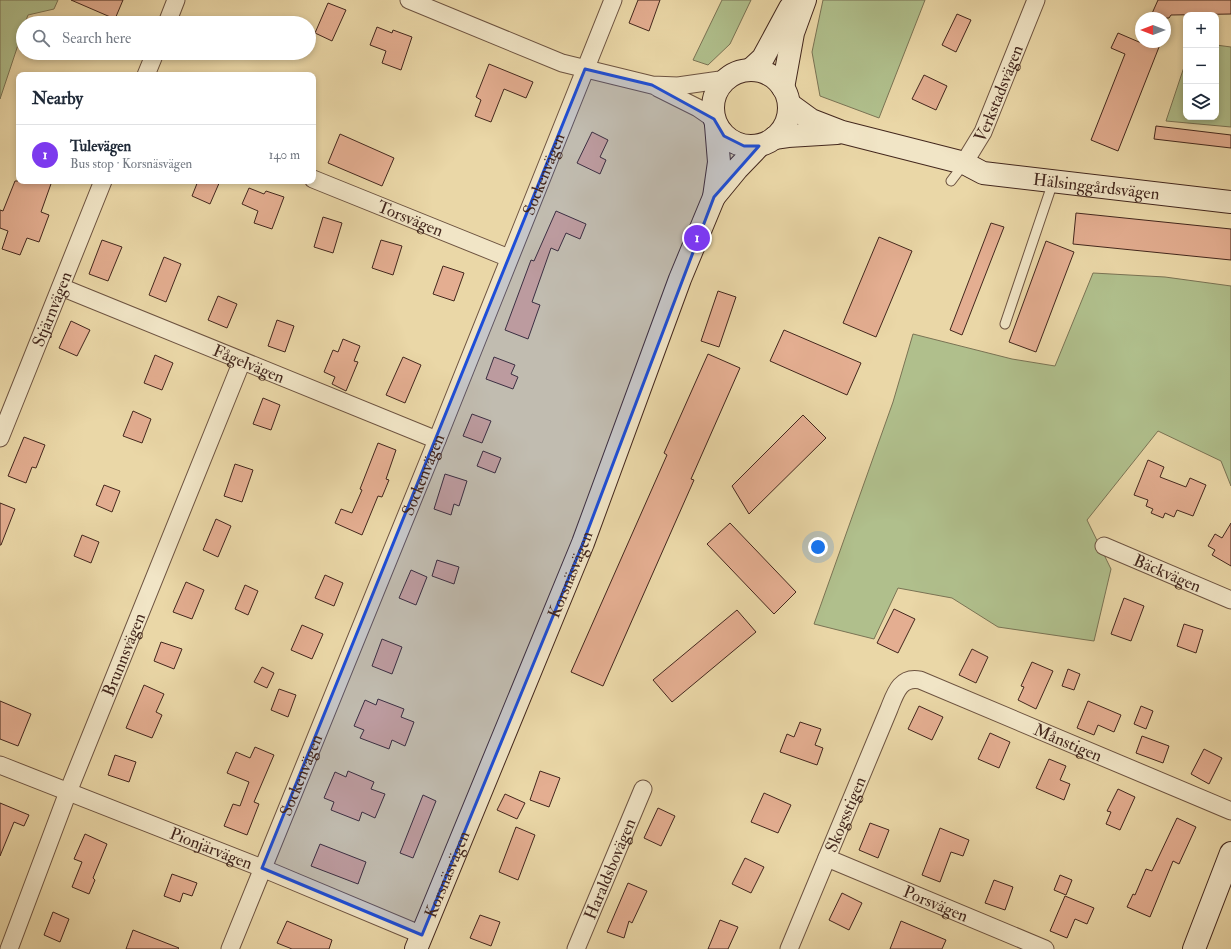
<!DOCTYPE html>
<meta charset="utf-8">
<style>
:root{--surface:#fff;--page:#f2f2f3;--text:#1f2937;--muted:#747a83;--line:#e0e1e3;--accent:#7c3aed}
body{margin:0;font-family:"IM FELL Double Pica",serif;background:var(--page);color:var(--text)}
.controls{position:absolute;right:12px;top:12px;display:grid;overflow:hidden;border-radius:8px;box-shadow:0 2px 6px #0003}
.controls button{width:36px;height:36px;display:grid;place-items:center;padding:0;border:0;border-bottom:1px solid var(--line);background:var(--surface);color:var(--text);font:20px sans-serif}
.compass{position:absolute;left:1135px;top:12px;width:36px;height:36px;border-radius:50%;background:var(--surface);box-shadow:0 2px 6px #0003;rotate:270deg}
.you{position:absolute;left:818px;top:547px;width:14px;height:14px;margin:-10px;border:3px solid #fff;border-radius:50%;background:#1a73e8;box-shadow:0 0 0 6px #1a73e833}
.badge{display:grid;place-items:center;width:26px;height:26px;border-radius:50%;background:var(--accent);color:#fff;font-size:13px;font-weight:700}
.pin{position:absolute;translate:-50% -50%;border:2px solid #fff;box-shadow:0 1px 4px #0006}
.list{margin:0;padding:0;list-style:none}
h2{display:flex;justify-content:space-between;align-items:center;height:52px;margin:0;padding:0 16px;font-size:17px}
h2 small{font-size:13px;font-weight:400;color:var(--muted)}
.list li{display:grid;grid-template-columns:26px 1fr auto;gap:12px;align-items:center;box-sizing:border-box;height:60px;padding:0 16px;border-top:1px solid var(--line)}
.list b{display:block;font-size:15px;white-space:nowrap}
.list p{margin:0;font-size:13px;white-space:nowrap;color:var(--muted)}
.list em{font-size:13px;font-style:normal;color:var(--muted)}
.icon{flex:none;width:22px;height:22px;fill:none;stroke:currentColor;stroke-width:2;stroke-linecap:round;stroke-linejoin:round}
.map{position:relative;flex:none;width:1231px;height:949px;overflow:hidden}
.search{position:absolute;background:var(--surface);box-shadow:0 2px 6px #0003;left:16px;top:16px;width:300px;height:44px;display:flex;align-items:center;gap:10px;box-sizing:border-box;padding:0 14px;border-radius:22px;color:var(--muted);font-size:15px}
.panel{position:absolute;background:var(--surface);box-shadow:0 2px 6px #0003;left:16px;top:72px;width:300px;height:112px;border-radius:8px}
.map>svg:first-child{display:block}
.green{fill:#b0bf8c;stroke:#7a7354}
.building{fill:#e4ae91;stroke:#43271d}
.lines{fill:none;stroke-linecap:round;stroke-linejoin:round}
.lane-casing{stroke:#6d5340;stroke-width:11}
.street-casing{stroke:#6d5340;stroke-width:19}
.secondary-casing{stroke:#43271d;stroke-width:24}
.lane{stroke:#f1e5c6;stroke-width:9}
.street{stroke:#f1e5c6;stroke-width:17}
.secondary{stroke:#f1e5c6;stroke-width:22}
.marked{fill:#1d4ed8;fill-opacity:0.2;stroke:#1d4ed8;stroke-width:3;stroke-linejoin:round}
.labels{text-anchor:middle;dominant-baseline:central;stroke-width:3;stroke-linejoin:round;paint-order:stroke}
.street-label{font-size:17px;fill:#43271d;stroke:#f1e5c6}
</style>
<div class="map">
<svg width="1231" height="949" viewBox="0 0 1231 949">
<rect width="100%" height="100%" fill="#ead7a7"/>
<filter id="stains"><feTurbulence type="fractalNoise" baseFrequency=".005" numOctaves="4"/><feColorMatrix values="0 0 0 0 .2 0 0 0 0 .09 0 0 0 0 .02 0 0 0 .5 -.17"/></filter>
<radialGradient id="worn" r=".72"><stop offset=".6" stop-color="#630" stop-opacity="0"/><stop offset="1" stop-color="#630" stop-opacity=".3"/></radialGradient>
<path class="green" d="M0,0H58L54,9L28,15L25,23H23V30L0,99Z
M722,0H751L730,44L708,65L693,60Z
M823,0H925L879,118L820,96L812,52Z
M1216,45L1231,47V127L1166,121L1186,61V117H1216Z
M1093,273L1165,277L1231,286V486L1221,461L1158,431L1087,520L1111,569L1094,641L998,627L952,598L898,588L874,639L814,624L893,402L913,334L1012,359L1055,366Z"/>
<path class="building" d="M71,0H123L115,19Z
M638,0H660L649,31L629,23Z
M1158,0H1231V14L1171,15L1169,18H1150Z
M328,3L346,10L332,41L315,33Z
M957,14L971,20L956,52L942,45Z
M377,27L392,33L393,30L412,37L401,70L382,63L386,51L370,45Z
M1118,33L1139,42H1161L1118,151L1091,140L1125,54L1111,48Z
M489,64L533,82L526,98L504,89L491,122L475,116L481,100L476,97Z
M924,75L947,86L936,110L912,99Z
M1156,126L1231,135V148L1154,139Z
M592,132L608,140L600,157L606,160L600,174L577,163Z
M340,134L394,158L382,186L328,163Z
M15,181H52L41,212L49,215L39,242L27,238L20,255L2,249L8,231L0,228V210L3,211Z
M198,181H220L210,204L192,196Z
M249,188L264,194L266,191L284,197L272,229L254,223L258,211L242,204Z
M556,211L586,224L580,239L566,233L558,251L551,248L532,302L540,305L528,339L505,330L531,260L534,261Z
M1076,213L1231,229V260L1073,244Z
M323,217L342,223L333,253L314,247Z
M991,223L1004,227L962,335L950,330Z
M879,237L912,251L876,337L843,323Z
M102,240L122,247L108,281L89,274Z
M381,240L402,246L393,275L372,268Z
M1046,241L1074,252L1036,352L1009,342Z
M164,257L181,264L166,302L149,295Z
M443,266L464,273L454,301L433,294Z
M718,291L736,297L719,347L701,341Z
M218,296L237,304L227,328L208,320Z
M277,320L294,326L285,352L268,346Z
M71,321L90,330L77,356L59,348Z
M784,330L861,363L847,395L770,361Z
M343,339L360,346L354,361L358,362L346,391L332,384L335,377L324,372L333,350L338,352Z
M708,354L740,368L691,479L694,480L603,686L571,672L667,455L664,453Z
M155,355L173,363L162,390L144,383Z
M403,357L421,365L405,403L386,395Z
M494,357L515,365L511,374L518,377L513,389L486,379Z
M263,398L280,405L271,430L253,424Z
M133,411L151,419L142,443L123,436Z
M472,414L491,421L482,443L463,436Z
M803,415L826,438L749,514L732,486Z
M24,437L45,445L36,468L32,467L26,483L8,476Z
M378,443L396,450L386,479L389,480L382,497L378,496L362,535L335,523L341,509L352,513L362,490L360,489Z
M483,451L501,458L495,473L477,466Z
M1148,460L1164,467L1160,477L1186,487L1190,478L1206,485L1193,516L1177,510L1174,517L1165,513L1163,518L1151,513L1153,509L1146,506L1148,500L1134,495Z
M235,464L253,470L242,502L224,496Z
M445,474L467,481L459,506L454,504L451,515L434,509Z
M104,485L120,491L112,512L96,505Z
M0,503L15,509L1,545H0Z
M216,519L231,526L218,557L203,550Z
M730,523L796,592L774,614L707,544Z
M1231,523V566L1212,555L1215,550L1208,546L1215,534L1222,538Z
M82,535L99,542L91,563L74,556Z
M437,560L459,567L454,584L432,576Z
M411,570L427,577L416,605L399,598Z
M325,575L343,583L334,606L315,598Z
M186,582L204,590L192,619L173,612Z
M245,585L258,591L248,615L235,609Z
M1124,598L1144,606L1131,641L1111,634Z
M894,609L915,619L898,653L877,643Z
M737,610L756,632L672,702L653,680Z
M1184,624L1203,630L1196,653L1177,646Z
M302,625L323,634L312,659L291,650Z
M382,639L402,647L392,674L372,666Z
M161,642L182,649L174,669L154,661Z
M972,649L988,657L976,683L959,675Z
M1032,662L1053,671L1036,709L1018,700L1024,687L1021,686Z
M262,667L274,673L267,688L254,682Z
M1068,669L1080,674L1074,690L1062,686Z
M144,685L164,694L156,712L162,715L152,738L126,728Z
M279,689L296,695L288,717L271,710Z
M378,699L404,709L401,717L414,722L405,746L392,740L389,749L360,738L364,730L354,726L365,700L376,705Z
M0,701L31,714L18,746L0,739Z
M1088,701L1121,715L1114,732L1098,725L1094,735L1077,728Z
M919,706L943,717L932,740L908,729Z
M1141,706L1153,711L1146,729L1134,724Z
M800,722L821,729L815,745L823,748L817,765L780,752L787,734L794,737Z
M990,733L1010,742L999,768L978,759Z
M1142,736L1169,746L1163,763L1136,753Z
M255,747L274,755L254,802L259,804L247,835L224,826L233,804L240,806L249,782L227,773L236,752L250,758Z
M1204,749L1222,758L1209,784L1191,774Z
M115,755L136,762L129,782L108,775Z
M1049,759L1066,766L1060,780L1070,784L1064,800L1036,788Z
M348,771L374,782L371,789L385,794L375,818L362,812L359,821L331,810L334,802L324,798L335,772L346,777Z
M540,771L560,778L549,807L530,800Z
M1118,789L1135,797L1120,830L1106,824L1111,812L1107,811Z
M764,793L791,805L778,833L751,822Z
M505,794L525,803L517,819L497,810Z
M423,795L436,801L413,858L400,853Z
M0,803L29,815L24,826L14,822L0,856Z
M658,808L675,816L661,846L644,838Z
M1177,818L1196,827L1179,864L1173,861L1150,917L1127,907L1133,894L1135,895L1146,869L1152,871Z
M870,823L889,830L878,858L859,850Z
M516,827L535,835L518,880L499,872Z
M940,828L969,840L963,856L951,852L940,882L922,875Z
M85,834L107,844L93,878L95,880L89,894L72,887L82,862L74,859Z
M320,844L366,862L358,884L311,866Z
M745,858L764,867L751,893L732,884Z
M172,874L197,883L192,896L183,893L180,902L164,896Z
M1060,875L1072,880L1066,895L1054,890Z
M994,880L1013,887L1005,910L985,903Z
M628,883L647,891L632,923L629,921L624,938L607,932Z
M842,893L862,903L849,930L829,920Z
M1065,896L1094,908L1087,924L1075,919L1067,938L1050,931Z
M53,912L69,919L60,942L44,935Z
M480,915L500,922L491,946L470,938Z
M720,920L738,927L728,949H708Z
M287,921L332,940L329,949H292L277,943Z
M901,921L946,940L942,949H890Z
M133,930L179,948L178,949H126Z"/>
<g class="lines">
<g class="lane-casing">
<path id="lane" d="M951,181L964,164
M1005,324L1053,182"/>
</g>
<g class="street-casing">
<g id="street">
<path d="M409,0L562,63L652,85L678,86L727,79"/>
<path d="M167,23L176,0"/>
<path d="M146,75L155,53"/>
<path d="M658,88L698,108L714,119"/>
<path id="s1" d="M964,163L983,132L1036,0"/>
<path id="s2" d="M313,179L509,258"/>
<path id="s3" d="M61,287L437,440"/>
<path id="s4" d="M0,438L103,181"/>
<path id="s5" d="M1104,546L1231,600"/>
<path id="s6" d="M0,765L262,868L422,935"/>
<path id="s7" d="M827,858L1045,949"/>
<path id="s8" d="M9,949L68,792L242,361"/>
<path id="s9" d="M230,949L437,440L613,0"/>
<path id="s10" d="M576,949L643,789"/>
<path id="s11" d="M789,949L889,709C895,694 900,676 920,680L1231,811"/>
</g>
</g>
<g class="secondary-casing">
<g id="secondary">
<circle cx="751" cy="108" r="38"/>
<path d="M750,70L763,58L790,8"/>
<path d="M783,88L793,33L805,0"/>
<path id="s12" d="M789,104L811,120L842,132L964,163L983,173L1231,202"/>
<path d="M774,138L788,136L837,133"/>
<path d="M714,197L737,169L759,146"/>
<path id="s13" d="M416,949L583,543L680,279L714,197L719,162L716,125"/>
<path d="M1194,949L1231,853"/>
</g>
</g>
<use href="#lane" class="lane"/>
<use href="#street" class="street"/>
<use href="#secondary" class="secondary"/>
</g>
<path class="marked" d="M585,69L652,85L714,119L724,136L744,146H759L714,197L583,543L422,935L262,868Z"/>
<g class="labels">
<g class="street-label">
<text stroke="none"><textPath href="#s1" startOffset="78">Verkstadsvägen</textPath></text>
<text stroke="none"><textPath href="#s9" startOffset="836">Sockenvägen</textPath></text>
<text stroke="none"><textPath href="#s12" startOffset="322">Hälsinggårdsvägen</textPath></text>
<text stroke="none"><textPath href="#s2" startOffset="105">Torsvägen</textPath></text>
<text stroke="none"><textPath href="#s4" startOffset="139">Stjärnvägen</textPath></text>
<text stroke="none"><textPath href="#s3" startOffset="203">Fågelvägen</textPath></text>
<text stroke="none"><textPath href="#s9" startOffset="512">Sockenvägen</textPath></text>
<text stroke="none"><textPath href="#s5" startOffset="69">Bäckvägen</textPath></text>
<text stroke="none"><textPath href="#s13" startOffset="405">Korsnäsvägen</textPath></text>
<text stroke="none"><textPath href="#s8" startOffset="316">Brunnsvägen</textPath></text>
<text stroke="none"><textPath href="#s11" startOffset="468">Månstigen</textPath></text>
<text stroke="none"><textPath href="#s9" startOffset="188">Sockenvägen</textPath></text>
<text stroke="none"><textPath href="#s11" startOffset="146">Skogsstigen</textPath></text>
<text stroke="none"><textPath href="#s6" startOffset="227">Pionjärvägen</textPath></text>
<text stroke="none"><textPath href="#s10" startOffset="87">Haraldsbovägen</textPath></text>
<text stroke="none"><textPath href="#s13" startOffset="81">Korsnäsvägen</textPath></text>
<text stroke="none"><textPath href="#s7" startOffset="118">Porsvägen</textPath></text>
</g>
</g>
<rect width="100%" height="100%" filter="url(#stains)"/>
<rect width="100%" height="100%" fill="url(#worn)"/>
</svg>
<div class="controls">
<button>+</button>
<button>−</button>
<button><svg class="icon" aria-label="layers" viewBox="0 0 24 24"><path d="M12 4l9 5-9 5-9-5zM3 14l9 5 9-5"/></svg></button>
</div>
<svg class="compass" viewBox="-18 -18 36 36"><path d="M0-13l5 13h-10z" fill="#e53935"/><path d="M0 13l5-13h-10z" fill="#747a83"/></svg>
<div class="you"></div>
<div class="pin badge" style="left:697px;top:238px">1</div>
<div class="search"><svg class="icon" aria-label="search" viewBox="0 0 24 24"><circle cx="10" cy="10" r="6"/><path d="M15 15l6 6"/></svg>Search here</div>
<section class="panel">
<h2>Nearby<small></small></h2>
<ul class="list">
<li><span class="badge">1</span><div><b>Tulevägen</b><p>Bus stop · Korsnäsvägen</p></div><em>140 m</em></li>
</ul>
</section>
</div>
